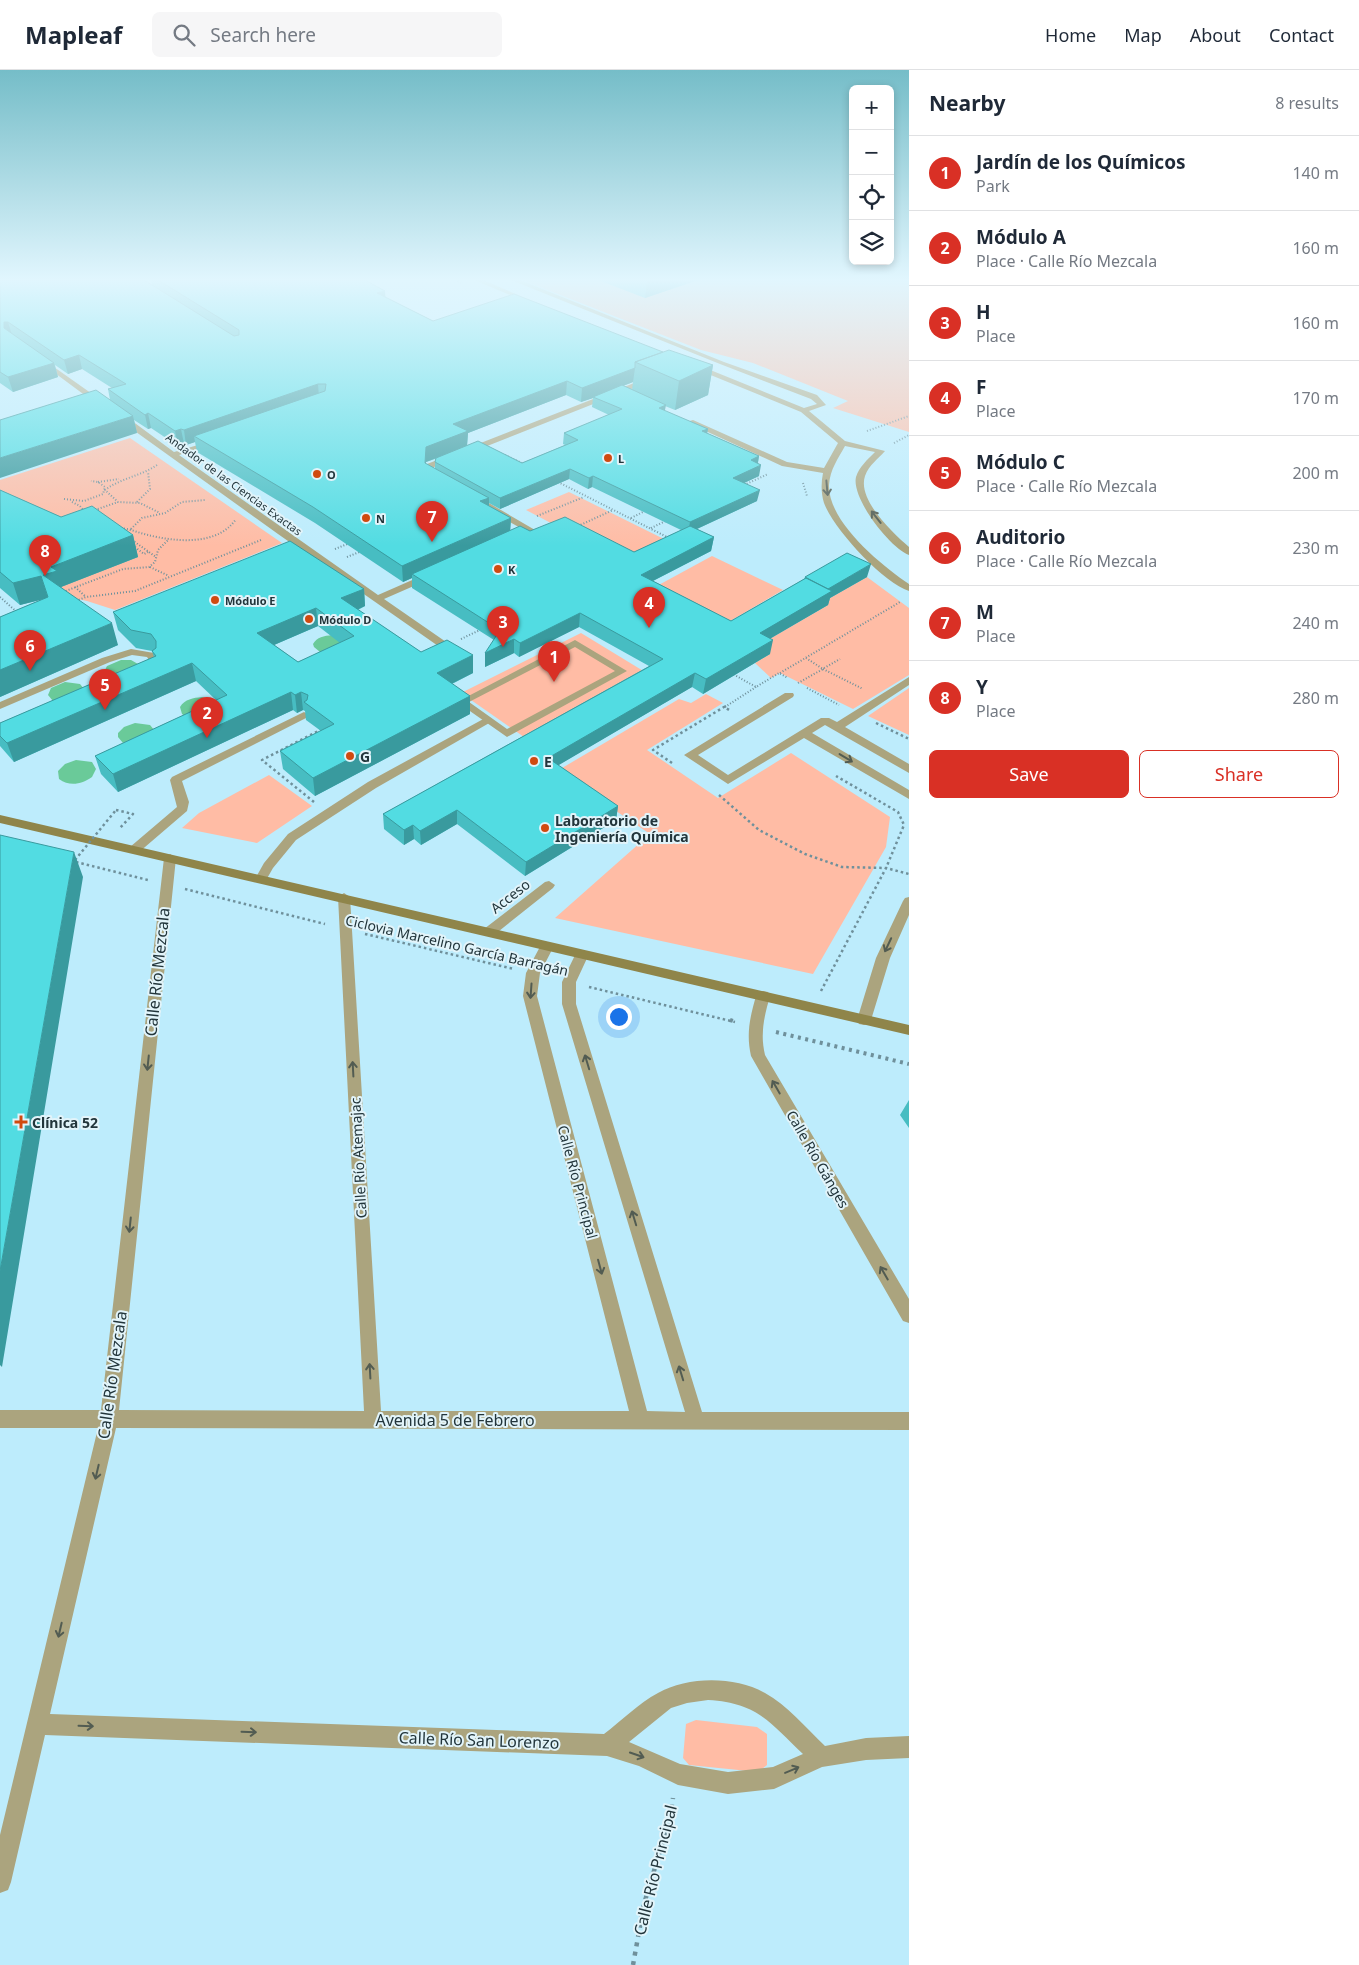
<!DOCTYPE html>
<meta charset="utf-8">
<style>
:root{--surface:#fff;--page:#f6f6f7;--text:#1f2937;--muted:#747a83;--line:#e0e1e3;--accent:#d93025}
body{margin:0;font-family:"Noto Sans",sans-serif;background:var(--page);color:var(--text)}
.controls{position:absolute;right:15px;top:15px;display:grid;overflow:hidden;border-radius:8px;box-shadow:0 2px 8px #0003}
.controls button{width:45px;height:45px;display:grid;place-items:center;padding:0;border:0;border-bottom:1px solid var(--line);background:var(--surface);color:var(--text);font:25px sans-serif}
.you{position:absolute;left:618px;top:946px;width:18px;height:18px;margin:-12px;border:4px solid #fff;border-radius:50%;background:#1a73e8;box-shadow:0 0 0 8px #1a73e833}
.badge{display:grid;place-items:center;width:32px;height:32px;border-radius:50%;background:var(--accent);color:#fff;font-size:16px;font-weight:700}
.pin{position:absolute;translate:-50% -41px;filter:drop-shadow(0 1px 2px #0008)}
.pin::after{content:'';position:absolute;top:26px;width:18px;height:15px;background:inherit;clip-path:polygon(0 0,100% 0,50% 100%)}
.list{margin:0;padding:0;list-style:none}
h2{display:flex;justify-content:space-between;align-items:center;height:65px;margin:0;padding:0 20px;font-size:21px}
h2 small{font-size:16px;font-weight:400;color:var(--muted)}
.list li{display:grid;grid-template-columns:32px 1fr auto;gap:15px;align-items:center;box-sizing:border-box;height:75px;padding:0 20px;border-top:1px solid var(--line)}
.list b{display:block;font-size:19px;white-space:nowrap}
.list p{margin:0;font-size:16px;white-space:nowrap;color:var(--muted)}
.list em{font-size:16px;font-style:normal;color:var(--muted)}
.actions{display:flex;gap:10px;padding:15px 20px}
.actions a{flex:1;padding:11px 0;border:1px solid var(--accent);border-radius:8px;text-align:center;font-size:18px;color:var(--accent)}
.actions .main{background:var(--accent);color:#fff}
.icon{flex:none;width:28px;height:28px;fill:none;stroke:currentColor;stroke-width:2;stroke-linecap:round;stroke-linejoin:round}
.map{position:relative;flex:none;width:909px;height:1895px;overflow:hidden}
header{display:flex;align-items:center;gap:30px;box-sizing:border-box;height:70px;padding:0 25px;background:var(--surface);border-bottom:1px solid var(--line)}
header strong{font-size:24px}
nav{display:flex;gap:28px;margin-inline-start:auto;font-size:18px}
.search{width:350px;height:45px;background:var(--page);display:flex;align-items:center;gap:12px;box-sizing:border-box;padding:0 18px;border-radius:8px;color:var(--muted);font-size:19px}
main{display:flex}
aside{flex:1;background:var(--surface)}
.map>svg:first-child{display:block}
.green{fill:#ffbca5}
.water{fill:#6aca99}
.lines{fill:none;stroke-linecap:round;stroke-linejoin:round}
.path-far3{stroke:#6f909b;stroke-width:2;stroke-dasharray:1 2;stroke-linecap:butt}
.path-far2{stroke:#6f909b;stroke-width:2.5;stroke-dasharray:2.5 3;stroke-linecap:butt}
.path-far1{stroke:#6f909b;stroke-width:4;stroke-dasharray:3 4.5;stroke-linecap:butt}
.path{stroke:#6f909b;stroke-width:4.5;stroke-dasharray:4 5.5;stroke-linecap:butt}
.service{fill:#aba47e;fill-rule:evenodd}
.minor{fill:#aba47e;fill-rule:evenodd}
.secondary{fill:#8f854a;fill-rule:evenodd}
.path-bridge{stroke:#6f909b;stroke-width:2.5;stroke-dasharray:2.5 3;stroke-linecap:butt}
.wall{fill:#47bdc2;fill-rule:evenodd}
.shaded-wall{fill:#399a9e}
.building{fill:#52dce2;stroke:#399a9e;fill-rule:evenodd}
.oneway{stroke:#525c52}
.poi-dot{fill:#d04a10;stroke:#e2f4fa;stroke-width:2}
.labels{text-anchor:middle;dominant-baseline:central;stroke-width:4;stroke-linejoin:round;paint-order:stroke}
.far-poi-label{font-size:11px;font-weight:bold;fill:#22353b;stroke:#e2f4fa;text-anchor:start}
.far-street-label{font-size:11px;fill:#22353b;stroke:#e2f4fa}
.poi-label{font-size:14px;font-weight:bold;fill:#22353b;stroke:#e2f4fa;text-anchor:start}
.street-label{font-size:14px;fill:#22353b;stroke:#e2f4fa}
.near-street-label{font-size:16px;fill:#22353b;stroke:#e2f4fa}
</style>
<header>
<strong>Mapleaf</strong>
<div class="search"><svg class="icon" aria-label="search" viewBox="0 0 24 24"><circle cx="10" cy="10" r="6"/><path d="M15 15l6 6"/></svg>Search here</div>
<nav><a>Home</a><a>Map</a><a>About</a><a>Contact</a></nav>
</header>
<main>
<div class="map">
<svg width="909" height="1895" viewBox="0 0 909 1895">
<rect width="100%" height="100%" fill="#bdecfc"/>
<path class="green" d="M522,210H909V362L833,338L848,331L753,293L701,280Z
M130,368L282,473L115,540L87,531L68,527L57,519L73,457L0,429V410Z
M569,422L674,474L614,505L612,485L526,440Z
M712,486L783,520L713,561L644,523Z
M867,507L909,538V605L853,639L780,603L771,608L755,593L770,584L756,577L828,535L823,532Z
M581,563L645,602L524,667L461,623Z
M909,618V665L868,646Z
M706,624L723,633L647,680L718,728L791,683L890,747L886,777L813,904L555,848L650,764L557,701L679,629L691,633Z
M269,705L312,736L257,773L182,758L199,743Z
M696,1650L757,1657L767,1664V1695L758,1702L689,1695L683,1688L686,1654Z"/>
<path class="water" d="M332,565L346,572L320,582L314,577L313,574C317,567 324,566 332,565Z
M121,590H131L138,594L110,608L104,602L107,596Z
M65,612L80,614L84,619L53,631L48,625L51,618Z
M202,627L214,632L186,647L182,644L180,637C185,629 193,628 202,627Z
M135,653L150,655L155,661L123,673L118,667V663L124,657Z
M76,690L92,692L96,699L92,707C82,714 70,717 59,709L58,701L65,694Z"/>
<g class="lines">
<path class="path-far3" d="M455,210L462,213
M867,361L909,346
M894,373L909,365
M505,385L524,394
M157,395C141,406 121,408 105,420L118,432L140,433L160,443
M98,412L119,409
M558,412L669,468
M803,413L807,426
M744,415L768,404
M64,429L84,431L103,424L105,417L98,412L91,411
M72,432L80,436L84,441
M137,432L150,419L148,402
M95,440L118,432
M537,446L584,427
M631,448L645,441
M578,456L613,440
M121,458C130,459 139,463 148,465C176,472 218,476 236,449
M651,458L668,450
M131,459L142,448L165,443L182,432L205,430
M132,470L156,487
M135,477L144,484L148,482
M335,479L350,473
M347,487L362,481
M150,497L169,506
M75,517L86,527
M63,522L123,499L149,497L155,492L158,480L169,469
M0,527L18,543
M76,531L86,527L135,521L261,470
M461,569L482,559
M824,598L840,589
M823,599L863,619
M731,603L756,617L779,603L788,608
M780,603L900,532
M798,613L823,599L806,588
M807,618L839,635
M725,637L756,617"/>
<path class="path-far2" d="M726,636L724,637L731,641
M876,653L909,669
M672,693L653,680L724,637
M719,725L759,760L805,784L842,797L886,798L909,804
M314,732L262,690L324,658
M116,740L133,744L120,758
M76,792L148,810
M185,819L325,854
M365,864L514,899
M589,917L735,952
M821,921L886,798L904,755L898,742L836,706"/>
<path class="path-far1" d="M730,950L736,952
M776,962L909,994"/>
<path class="path" d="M633,1895L644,1834L670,1748L673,1728"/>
<path class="service" d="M474,210H483L532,231L527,232Z
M511,210H520L724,292L817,325L826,335L809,341L845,371L885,381C878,389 869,395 865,406C857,430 893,463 909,477V485C890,478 851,428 856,407C859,397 868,389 875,382L845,376C838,389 830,399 829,415C828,452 881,495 909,514V521C883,513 833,458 824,433C821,423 821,413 823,403L782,396L686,352L693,350L787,392L824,398L838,373L801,342L691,297L698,295L804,338L817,334L811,329L720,294Z
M131,579L154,583L159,590L158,596L149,602H141L140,600L148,594L149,590L147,587L132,585L110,592L0,639V632L102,588Z
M909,607V615L845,657L909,694V703L825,655L812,663L909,720V729L804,668L728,714L684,685L785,623H793L794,625L793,627L698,685L728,705L821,648H829L837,652Z
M304,642L309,645L308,647L182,711L189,732L187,741L138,783H130L128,780L130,777L177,737L170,710L172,707Z
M487,647L491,648L492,650L491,652L376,718L296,770L273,798L265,812H257L255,809L264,793L288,764L368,712Z
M549,811L555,815L553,818L494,865H484L483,862L484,859L545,812Z
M909,827V845L890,888L871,950L869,954L864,955L859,954L857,950L876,888L903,831L905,828Z"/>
<path class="minor" d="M40,290H44L105,333L98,335L40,292Z
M647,308L654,310L434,397L433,404L440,407V411H434L425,405L427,394Z
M118,345H124L174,382L215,370V374L179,385L378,525L426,504H432V508L384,529L449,574V578H441L278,464L118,349Z
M471,426H477L535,460L516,470H510V466L524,460L471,430Z
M575,570L627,601L507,667L457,632ZM575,577L615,601L507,659L469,632Z
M170,784L176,788L119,1340L364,1341L338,827L344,823L350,827L381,1341H629L523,926L526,903L542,873H552L554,876L540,903L537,926L647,1341L685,1342L562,934V912L577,881H587L589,884L576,912V934L702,1342H909V1360L116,1358L50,1644L604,1664C621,1651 639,1633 658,1623C688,1606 735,1606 765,1623C787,1635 806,1658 825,1676L866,1668L909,1666V1688L866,1690L822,1697L774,1719L728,1724L678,1715L639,1696L607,1686L45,1665L11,1812L8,1820L0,1823V1765L98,1358H0V1340H101L164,788ZM708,1630C758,1633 769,1652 803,1684L773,1697L728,1702L680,1694L629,1672L671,1638L687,1633Z
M763,921L768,922L770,926C764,947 760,964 765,985L909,1229V1253L903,1251L751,986C746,964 750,947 756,926L758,922Z"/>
<path class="secondary" d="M0,745L909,955V965L0,753Z"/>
<path class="path-bridge" d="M75,790L116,740"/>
</g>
<path class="wall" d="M0,210L152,215L151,210H365L386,227L433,251L663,282L713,295L708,325L675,340L665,336V341L708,359L707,363L759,386L758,393L759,406L744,413L757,431L697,459L714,467L711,481L653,511L731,551L804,509L805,507H867L830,528L828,535L770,568V584L703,624L692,617L558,695L618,736L616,750L525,806L457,754L421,775L414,769L404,775L384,759L383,744L649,596L579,557L519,587L514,583L485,597L494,570L412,518V508L403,512L315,453L197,382L195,372L186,375L184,374L178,376L151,358L148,359L134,350L137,363L110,330L108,319L112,318L82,299L68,304L55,295L58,307L13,322L0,313ZM633,312L632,320L623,316ZM566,325L581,332L593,328L592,337L609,345L564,363L563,374L565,375L522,393L467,375L468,363ZM435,389V399L426,394V392ZM569,409L588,419L592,417L681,460L634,482L530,461L510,460L511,448L489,436V433L500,439Z
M598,210H698L645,228Z
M0,420L61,447L133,465L138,487L61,517L118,575L0,627V547L43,529L20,535L0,518Z
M364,519L365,536L358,540L421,582L473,585V603L452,614L470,626V644L315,726L283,699L280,681L321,661L306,650L305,641L303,640L297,643L293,640L118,722L101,704L95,686L216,630L196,611L14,692L0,676V653L154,587L152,581L136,578L118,560L113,542ZM318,556L340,573L298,592L274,575Z
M909,1030V1058L900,1045Z"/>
<path class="shaded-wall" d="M647,210H698L645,228Z
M385,221L386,234L377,223Z
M4,252H8L12,265L4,258Z
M79,285L82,299L68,304L64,290Z
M54,293L58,307L13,322L8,307Z
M713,295L708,325L675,340L679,311Z
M635,298L633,312L594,327H593V328L581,332L582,318Z
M567,311L566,325L468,363L467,376L426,392L425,409V393L426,377L453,354Z
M318,314L319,328L194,366L195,372L186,375L184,360Z
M666,335L664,345L659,338Z
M148,343L151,358L148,359L145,345Z
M133,346L137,363L0,408V388Z
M181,359L184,374L178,376L175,361Z
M708,359L706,369L702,361Z
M759,386L757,397L761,395L759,406L731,419L733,408L751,390Z
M570,399L569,409L500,439V428Z
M593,406L592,417L588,419L589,408Z
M760,420L757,431L688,463L690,452Z
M489,428V443L480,431Z
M511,448L510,464L412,504V508L403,512L402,496Z
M133,465L138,487L61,517L63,523L43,505L51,497Z
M714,467L711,481L639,518L641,505Z
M871,494L867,507L830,528L828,535L756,577L760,563L828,519Z
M41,506L48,528L20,535L13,513Z
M364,519L365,536L343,546L341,528Z
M316,538L318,556L260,581L257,563Z
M580,543L579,557L519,587L520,573Z
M112,553L118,575L0,627V600Z
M514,569V583L485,597V583Z
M773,570L770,584L703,624L706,609Z
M473,585V603L437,621V603Z
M192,593L196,611L14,692L7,673Z
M695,603L692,617L547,702L548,688Z
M291,622L293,640L118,722L113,704Z
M301,622L303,640L297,643L295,625Z
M470,626V644L315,726L313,708Z
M618,736L616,750L525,806L526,792Z
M457,740V754L421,775L420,761Z
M413,755L414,769L404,775V760Z
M74,782L83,807L2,1297L0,1295V1201Z"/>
<path class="building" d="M0,210H144L234,266L239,265V260L158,210H365L385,221L377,223L433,251L514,224L663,282L635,292V298L582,318L567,311L453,354L468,361L426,377L425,393L489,428L480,431L511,448L402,496L313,437L194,366L325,321L326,314H318L184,360L181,359L175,361L148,343L145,345L108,319L126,314L79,285L64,290L8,252H4V258L54,293L8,307L0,302Z
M669,280L713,295L679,311L635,292Z
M622,315L666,335L659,338L708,359L702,361L759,386L751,390L761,395L733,408L760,420L690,452L593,406L589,408L570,399L500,428L435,392L436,388L478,371L522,393L578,370L564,363L622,339L593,327Z
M96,320L133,346L0,388V350Z
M0,420L61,447L92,436L133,465L51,497L57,501L43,505L112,553L0,600V547L48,527L41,506L13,513L0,502Z
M565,447L634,482L690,456L714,467L641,505L731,551L806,508L832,521L760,563L773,570L706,609L695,603L548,688L618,736L526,792L457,740L420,761L413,755L404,760L383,744L663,589L580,543L520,573L514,569L485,583L500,560L412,504L520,456L530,461Z
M290,471L364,519L341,528L421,582L447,570L473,585L437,603L470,626L313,708L280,681L334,654L304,632L307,630L308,625L301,622L295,625L291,622L113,704L95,686L227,625L192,593L7,673L0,666V653L156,586L152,581L156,578V571L151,564L131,560L113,542ZM316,538L354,566L298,592L257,563Z
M847,483L871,494L828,519L805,507Z
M0,765L74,782L0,1201Z"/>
<defs><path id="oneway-shaft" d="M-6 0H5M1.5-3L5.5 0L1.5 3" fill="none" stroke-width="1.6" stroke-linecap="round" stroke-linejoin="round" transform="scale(1.25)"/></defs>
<g class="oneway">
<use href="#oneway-shaft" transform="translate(827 418) rotate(85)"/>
<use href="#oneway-shaft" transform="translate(876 447) rotate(-128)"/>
<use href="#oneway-shaft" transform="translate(846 688) rotate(31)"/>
<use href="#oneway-shaft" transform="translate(888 875) rotate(115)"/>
<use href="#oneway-shaft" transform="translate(531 921) rotate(94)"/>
<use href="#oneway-shaft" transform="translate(587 992) rotate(-107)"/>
<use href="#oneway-shaft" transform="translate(148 993) rotate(96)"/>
<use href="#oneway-shaft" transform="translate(353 999) rotate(-93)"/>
<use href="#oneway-shaft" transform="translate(776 1017) rotate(-120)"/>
<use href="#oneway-shaft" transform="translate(634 1148) rotate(-107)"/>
<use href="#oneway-shaft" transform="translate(130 1155) rotate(96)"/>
<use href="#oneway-shaft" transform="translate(600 1197) rotate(75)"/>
<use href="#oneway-shaft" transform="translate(884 1203) rotate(-120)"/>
<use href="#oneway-shaft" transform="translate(370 1301) rotate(-93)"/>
<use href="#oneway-shaft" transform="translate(681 1303) rotate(-107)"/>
<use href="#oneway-shaft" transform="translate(97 1402) rotate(103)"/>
<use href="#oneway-shaft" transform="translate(60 1560) rotate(103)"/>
<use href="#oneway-shaft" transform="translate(86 1656) rotate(2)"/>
<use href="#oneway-shaft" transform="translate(249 1662) rotate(2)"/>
<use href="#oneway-shaft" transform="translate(637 1685) rotate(19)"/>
<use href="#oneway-shaft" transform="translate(792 1700) rotate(-23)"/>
</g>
<linearGradient id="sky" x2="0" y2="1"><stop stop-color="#75bdc8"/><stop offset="0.44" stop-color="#e1f6fe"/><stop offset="1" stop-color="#e1f6fe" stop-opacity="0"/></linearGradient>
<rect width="909" height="476" fill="url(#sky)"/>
<g class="poi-dot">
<circle cx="608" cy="388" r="5"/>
<circle cx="317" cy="404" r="5"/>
<circle cx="366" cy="448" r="5"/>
<circle cx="498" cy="499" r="5"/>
<circle cx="215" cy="530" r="5"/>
<circle cx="309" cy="549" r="5"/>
<circle cx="350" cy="686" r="5"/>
<circle cx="534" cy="691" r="5"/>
<circle cx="545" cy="758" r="5"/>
<path d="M18.5 1044.5h5v5h5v5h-5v5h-5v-5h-5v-5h5z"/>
</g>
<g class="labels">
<g class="far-poi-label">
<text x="618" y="388">L</text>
<text x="327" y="404">O</text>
<text x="376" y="448">N</text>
<text x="508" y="499">K</text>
<text x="225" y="530">Módulo E</text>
<text x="319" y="549">Módulo D</text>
</g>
<g class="far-street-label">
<text transform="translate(234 414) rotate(36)">Andador de las Ciencias Exactas</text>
</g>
<g class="poi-label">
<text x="360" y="686">G</text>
<text x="544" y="691">E</text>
<text x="555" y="750">Laboratorio de<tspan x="555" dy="16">Ingeniería Química</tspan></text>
<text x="32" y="1052">Clínica 52</text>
</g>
<g class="street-label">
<text transform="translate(510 826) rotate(-38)">Acceso</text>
<text transform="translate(457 875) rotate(13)">Ciclovia Marcelino García Barragán</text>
<text transform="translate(358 1088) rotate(-93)">Calle Río Atemajac</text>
<text transform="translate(818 1089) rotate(60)">Calle Río Gánges</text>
<text transform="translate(578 1112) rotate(75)">Calle Río Principal</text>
</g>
<g class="near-street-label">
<text transform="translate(157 902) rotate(-84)">Calle Río Mezcala</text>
<text transform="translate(112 1305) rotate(-82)">Calle Río Mezcala</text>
<text x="455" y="1350">Avenida 5 de Febrero</text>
<text transform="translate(479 1670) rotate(2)">Calle Río San Lorenzo</text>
<text transform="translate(655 1800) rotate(-76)">Calle Río Principal</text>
</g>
</g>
</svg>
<div class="controls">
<button>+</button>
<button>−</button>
<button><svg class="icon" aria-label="locate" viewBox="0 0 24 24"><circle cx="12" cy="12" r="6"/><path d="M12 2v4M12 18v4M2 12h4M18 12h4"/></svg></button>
<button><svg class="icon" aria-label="layers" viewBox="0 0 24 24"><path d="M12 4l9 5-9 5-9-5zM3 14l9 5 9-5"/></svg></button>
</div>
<div class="you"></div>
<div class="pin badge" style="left:554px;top:612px">1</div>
<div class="pin badge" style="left:207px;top:668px">2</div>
<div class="pin badge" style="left:503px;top:577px">3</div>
<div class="pin badge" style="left:649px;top:558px">4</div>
<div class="pin badge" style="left:105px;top:640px">5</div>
<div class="pin badge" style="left:30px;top:601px">6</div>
<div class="pin badge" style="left:432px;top:472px">7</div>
<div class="pin badge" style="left:45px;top:506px">8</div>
</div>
<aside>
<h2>Nearby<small>8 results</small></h2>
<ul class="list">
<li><span class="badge">1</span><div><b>Jardín de los Químicos</b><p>Park</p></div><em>140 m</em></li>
<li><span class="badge">2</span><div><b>Módulo A</b><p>Place · Calle Río Mezcala</p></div><em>160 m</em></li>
<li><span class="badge">3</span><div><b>H</b><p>Place</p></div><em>160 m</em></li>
<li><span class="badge">4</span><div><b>F</b><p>Place</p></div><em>170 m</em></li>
<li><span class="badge">5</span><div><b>Módulo C</b><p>Place · Calle Río Mezcala</p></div><em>200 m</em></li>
<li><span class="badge">6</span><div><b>Auditorio</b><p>Place · Calle Río Mezcala</p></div><em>230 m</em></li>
<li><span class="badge">7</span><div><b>M</b><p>Place</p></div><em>240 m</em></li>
<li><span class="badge">8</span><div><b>Y</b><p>Place</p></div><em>280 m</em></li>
</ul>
<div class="actions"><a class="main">Save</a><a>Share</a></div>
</aside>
</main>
